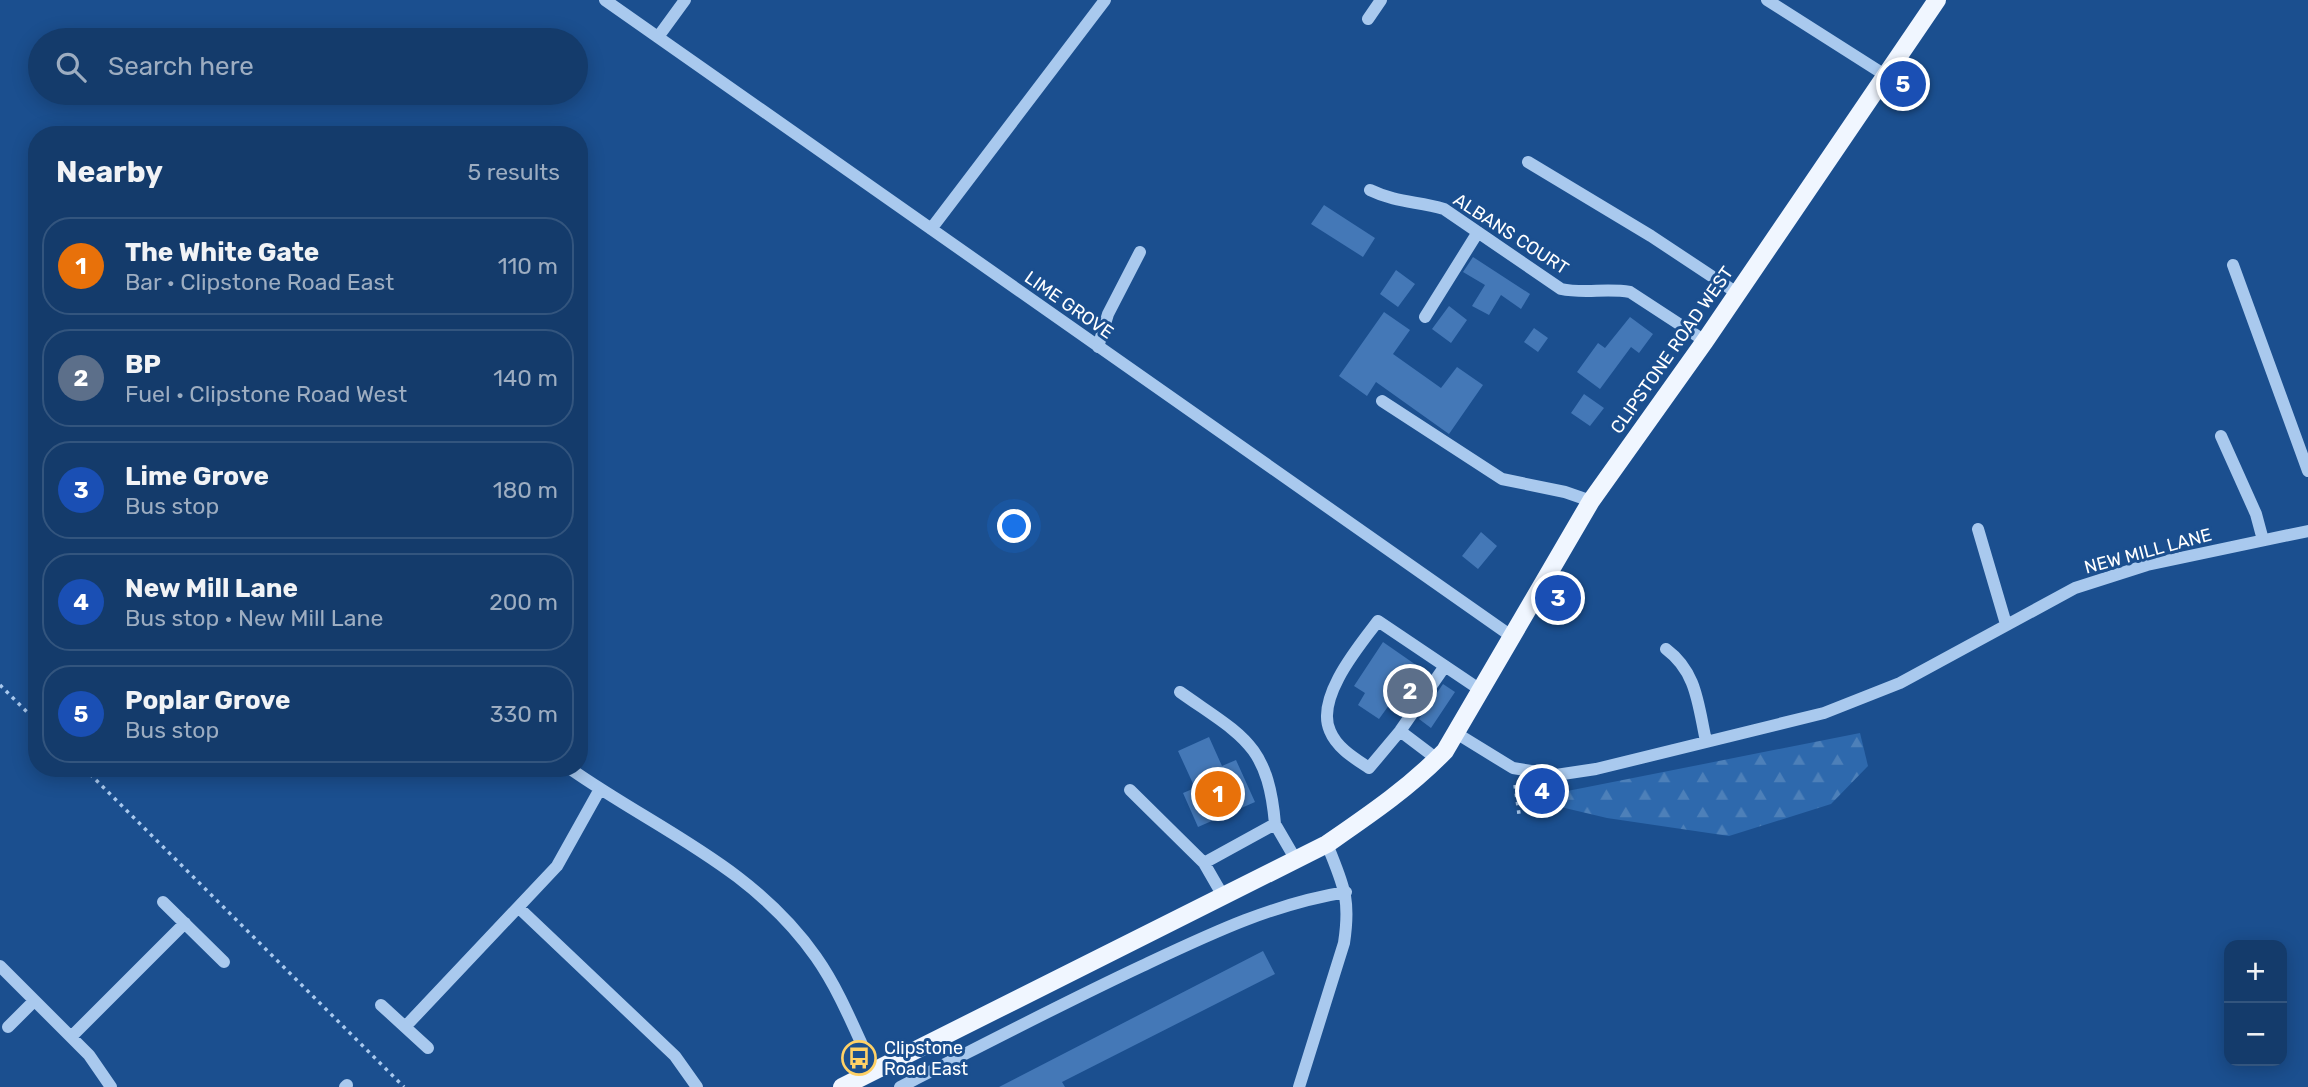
<!DOCTYPE html>
<meta charset="utf-8">
<style>
:root{--surface:#143b6b;--page:#214673;--text:#f1f3f6;--muted:#9dadc1;--line:#33557e;--accent:#95b2f1}
body{margin:0;font-family:Rubik,sans-serif;background:var(--page);color:var(--text)}
.controls{position:absolute;right:21px;bottom:21px;display:grid;overflow:hidden;border-radius:14px;box-shadow:0 4px 18px #0003}
.controls button{width:63px;height:63px;display:grid;place-items:center;padding:0;border:0;border-bottom:2px solid var(--line);background:var(--surface);color:var(--text);font:35px sans-serif}
.you{position:absolute;left:1015px;top:527px;width:24px;height:24px;margin:-18px;border:5px solid #fff;border-radius:50%;background:#1a73e8;box-shadow:0 0 0 10px #1a73e833}
.badge{display:grid;place-items:center;width:46px;height:46px;border-radius:50%;background:var(--accent);color:#fff;font-size:23px;font-weight:700}
.pin{position:absolute;translate:-50% -50%;border:4px solid #fff;box-shadow:0 2px 7px #0006}
.list{margin:0;padding:0;list-style:none}
h2{display:flex;justify-content:space-between;align-items:center;height:91px;margin:0;padding:0 28px;font-size:30px}
h2 small{font-size:23px;font-weight:400;color:var(--muted)}
.list li{display:grid;grid-template-columns:46px 1fr auto;gap:21px;align-items:center;box-sizing:border-box;height:98px;margin:0 14px 14px;padding:0 14px;border:2px solid var(--line);border-radius:28px}
.list b{display:block;font-size:26px;white-space:nowrap}
.list p{margin:0;font-size:23px;white-space:nowrap;color:var(--muted)}
.list em{font-size:23px;font-style:normal;color:var(--muted)}
.icon{flex:none;width:38px;height:38px;fill:none;stroke:currentColor;stroke-width:2;stroke-linecap:round;stroke-linejoin:round}
.map{position:relative;flex:none;width:2308px;height:1087px;overflow:hidden}
.search{position:absolute;background:var(--surface);box-shadow:0 4px 18px #0003;left:28px;top:28px;width:560px;height:77px;display:flex;align-items:center;gap:18px;box-sizing:border-box;padding:0 24px;border-radius:38px;color:var(--muted);font-size:26px}
.panel{position:absolute;background:var(--surface);box-shadow:0 4px 18px #0003;left:28px;top:126px;width:560px;height:651px;border-radius:28px}
.map>svg:first-child{display:block}
.forest{fill:url(#forest-firs)}
.building{fill:#4478b7}
.lines{fill:none;stroke-linecap:round;stroke-linejoin:round}
.path{stroke:#a9c9ee;stroke-width:3.5;stroke-dasharray:3.5 5;stroke-linecap:butt}
.minor{stroke:#a9c9ee;stroke-width:12}
.major{stroke:#f0f6ff;stroke-width:18}
.labels{text-anchor:middle;dominant-baseline:central;stroke-width:6;stroke-linejoin:round;paint-order:stroke}
.street-label{font-size:18px;fill:#fff;stroke:#1b4f8f}
.poi-label{font-size:18px;fill:#fff;stroke:#1b4f8f;text-anchor:start}
</style>
<div class="map">
<svg width="2308" height="1087" viewBox="0 0 2308 1087">
<defs>
<pattern id="forest-firs" width="22" height="20" patternUnits="userSpaceOnUse" patternTransform="scale(1.75)"><rect width="22" height="20" fill="#2e69ad"/><path d="M5 1l3.5 6h-7zM16 11l3.5 6h-7z" fill="#4d80b9"/></pattern>
</defs>
<rect width="100%" height="100%" fill="#1b4f8f"/>
<path class="forest" d="M1860,733L1868,766L1831,804L1729,836L1607,818L1527,799Z"/>
<path class="building" d="M1324,205L1375,238L1363,257L1311,224Z
M1473,257L1530,294L1521,309L1501,295L1489,315L1472,306L1485,285L1463,272Z
M1396,270L1415,284L1398,307L1380,294Z
M1449,306L1467,320L1451,343L1432,329Z
M1384,312L1410,330L1393,354L1441,388L1457,367L1483,385L1449,434L1376,382L1367,396L1339,376Z
M1630,317L1653,334L1639,353L1631,347L1600,389L1577,372L1598,343L1605,348Z
M1534,328L1548,338L1538,352L1524,342Z
M1584,394L1604,408L1590,426L1571,413Z
M1481,532L1497,546L1478,569L1462,556Z
M1383,642L1429,674L1404,709L1392,701L1379,719L1358,705L1365,693L1354,686Z
M1443,684L1455,692L1431,728L1419,719Z
M1209,737L1222,766L1236,760L1255,802L1198,827L1183,793L1195,788L1178,751Z
M1263,951L1275,974L1062,1082L1065,1087H999Z"/>
<g class="lines">
<path class="path" d="M0,685L37,722
M84,768L404,1087
M1515,785L1519,814"/>
<path class="minor" d="M605,0L1514,638
M1767,0L1885,75
M1368,19L1381,0
M658,37L685,0
M1528,162L1651,236L1737,293
M1370,190C1397,203 1417,201 1444,209L1561,289C1584,294 1606,288 1630,292L1705,341
M931,229L1105,0
M2233,265L2308,471
M1425,317L1478,232
M1098,347L1108,314L1140,252
M1382,401L1502,479L1565,492L1591,501
M2221,436L2256,514L2263,540
M1978,529L2006,624
M1666,649C1697,672 1698,705 1706,741
M1445,666L1400,731L1369,768C1354,758 1337,748 1330,731C1315,698 1359,646 1378,621L1482,691
M1180,692C1242,736 1268,743 1275,824
M1400,731L1437,759
M1456,733L1513,768L1556,775L1596,769L1824,713L1900,683L2075,588L2147,565L2308,531
M572,770C658,830 753,867 816,957C840,991 856,1033 874,1071
M1130,790L1204,863
M1223,896L1204,863L1275,824L1296,860
M163,902L224,962
M519,908L675,1056L697,1087
M0,966L89,1055L111,1087
M381,1005L428,1048
M8,1027L34,1001
M405,1027L557,866L600,789
M71,1037L185,923
M345,1087L347,1085
M900,1087C981,1046 1061,1004 1142,966C1210,934 1272,904 1346,892
M1299,1087L1344,943C1351,897 1343,885 1327,844"/>
<path class="major" d="M842,1087L1327,844C1369,815 1409,788 1445,751L1591,501L1705,341L1937,0"/>
</g>
<defs>
<g id="bus-ring" transform="scale(1.75)"><circle r="9.5" fill="#1b4f8f" stroke="#ffd166" stroke-width="1.5"/><path d="M-5-6H5V4H4V6H2V4H-2V6H-4V4H-5ZM-3.5-4V0h7V-4ZM-3.5 1.2v1.5H-2V1.2ZM2 1.2v1.5H3.5V1.2Z" fill="#ffd166"/></g>
</defs>
<g fill-rule="evenodd">
<use href="#bus-ring" x="859" y="1058"/>
</g>
<g class="labels">
<g class="street-label">
<text transform="translate(1511 234) rotate(33)">ALBANS COURT</text>
<text transform="translate(1069 305) rotate(35)">LIME GROVE</text>
<text transform="translate(1672 350) rotate(-55)">CLIPSTONE ROAD WEST</text>
<text transform="translate(2148 551) rotate(-15)">NEW MILL LANE</text>
</g>
<g class="poi-label">
<text x="884" y="1048">Clipstone<tspan x="884" dy="21">Road East</tspan></text>
</g>
</g>
</svg>
<div class="controls">
<button>+</button>
<button>−</button>
</div>
<div class="you"></div>
<div class="pin badge" style="left:1218px;top:794px;background:#e8710a">1</div>
<div class="pin badge" style="left:1410px;top:691px;background:#5c6f8a">2</div>
<div class="pin badge" style="left:1558px;top:598px;background:#1a4fb4">3</div>
<div class="pin badge" style="left:1542px;top:791px;background:#1a4fb4">4</div>
<div class="pin badge" style="left:1903px;top:84px;background:#1a4fb4">5</div>
<div class="search"><svg class="icon" aria-label="search" viewBox="0 0 24 24"><circle cx="10" cy="10" r="6"/><path d="M15 15l6 6"/></svg>Search here</div>
<section class="panel">
<h2>Nearby<small>5 results</small></h2>
<ul class="list">
<li><span class="badge" style="background:#e8710a">1</span><div><b>The White Gate</b><p>Bar · Clipstone Road East</p></div><em>110 m</em></li>
<li><span class="badge" style="background:#5c6f8a">2</span><div><b>BP</b><p>Fuel · Clipstone Road West</p></div><em>140 m</em></li>
<li><span class="badge" style="background:#1a4fb4">3</span><div><b>Lime Grove</b><p>Bus stop</p></div><em>180 m</em></li>
<li><span class="badge" style="background:#1a4fb4">4</span><div><b>New Mill Lane</b><p>Bus stop · New Mill Lane</p></div><em>200 m</em></li>
<li><span class="badge" style="background:#1a4fb4">5</span><div><b>Poplar Grove</b><p>Bus stop</p></div><em>330 m</em></li>
</ul>
</section>
</div>
